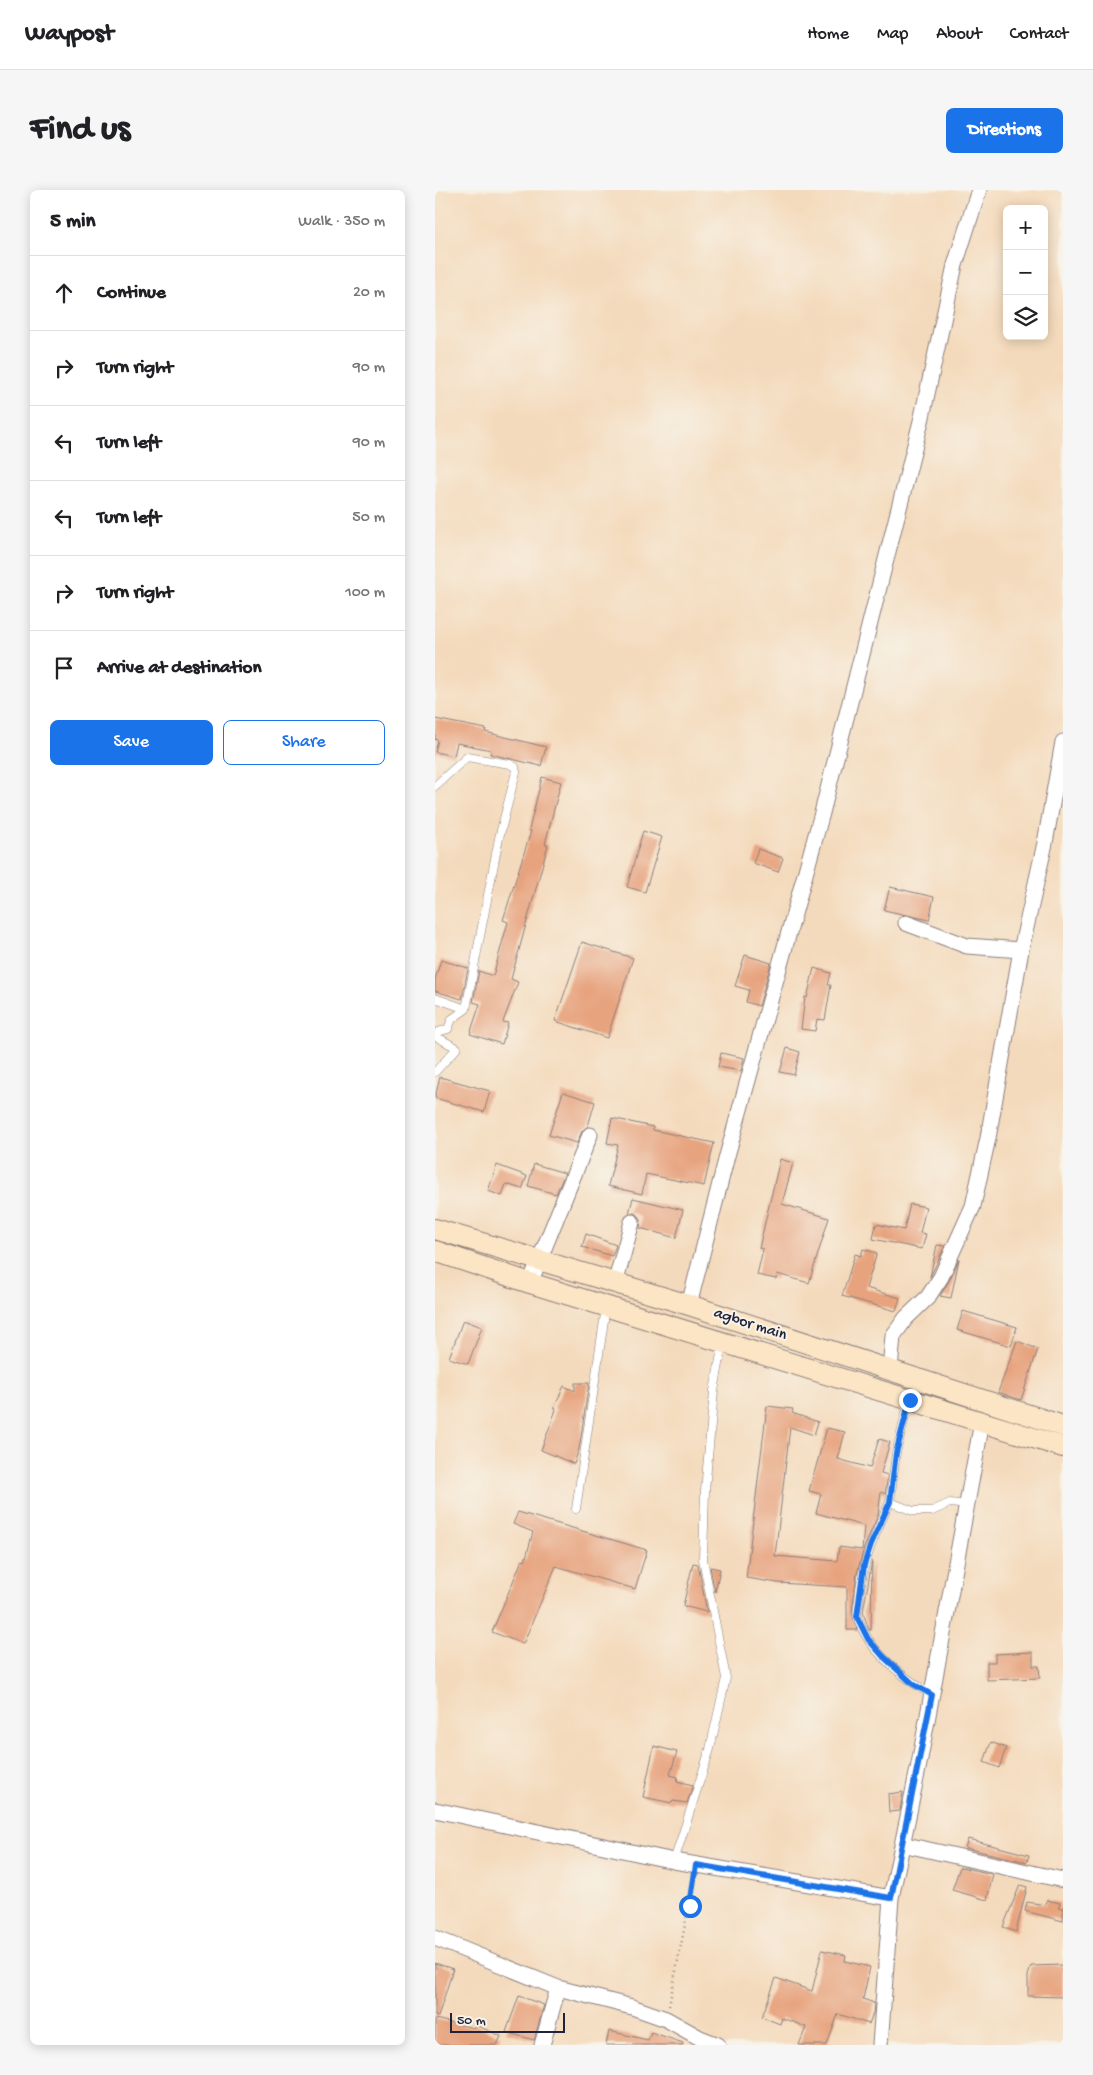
<!DOCTYPE html>
<meta charset="utf-8">
<style>
:root{--surface:#fff;--page:#f6f6f6;--text:#202124;--muted:#757577;--line:#e0e0e0;--accent:#1a73e8}
body{margin:0;font-family:"Gochi Hand",sans-serif;background:var(--page);color:var(--text)}
.controls{position:absolute;right:15px;top:15px;display:grid;overflow:hidden;border-radius:8px;box-shadow:0 2px 12px #0003}
.controls button{width:45px;height:45px;display:grid;place-items:center;padding:0;border:0;border-bottom:1px solid var(--line);background:var(--surface);color:var(--text);font:25px sans-serif}
.scale{position:absolute;left:15px;bottom:12px;width:115px;box-sizing:border-box;padding-left:5px;border:2px solid #22223b;border-top:0;font-size:14px;line-height:18px;white-space:nowrap;color:#22223b;-webkit-text-stroke:4px #f7f3e8;paint-order:stroke}
.stop{position:absolute;width:15px;height:15px;margin:-11px;border:4px solid #1a73e8;border-radius:50%;background:#fff}
.stop.end{background:#1a73e8;border-color:#fff;box-shadow:0 1px 5px #0008}
.list{margin:0;padding:0;list-style:none}
h2{display:flex;justify-content:space-between;align-items:center;height:65px;margin:0;padding:0 20px;font-size:21px}
h2 small{font-size:16px;font-weight:400;color:var(--muted)}
.list li{display:grid;grid-template-columns:32px 1fr auto;gap:15px;align-items:center;box-sizing:border-box;height:75px;padding:0 20px;border-top:1px solid var(--line)}
.list b{display:block;font-size:19px;white-space:nowrap}
.list em{font-size:16px;font-style:normal;color:var(--muted)}
.actions{display:flex;gap:10px;padding:15px 20px}
.actions a{flex:1;padding:11px 0;border:1px solid var(--accent);border-radius:8px;text-align:center;font-size:18px;color:var(--accent)}
.actions .main{background:var(--accent);color:#fff}
.icon{flex:none;width:28px;height:28px;fill:none;stroke:currentColor;stroke-width:2;stroke-linecap:round;stroke-linejoin:round}
.map{position:relative;flex:none;width:628px;height:1855px;overflow:hidden;border-radius:8px}
header{display:flex;align-items:center;gap:30px;box-sizing:border-box;height:70px;padding:0 25px;background:var(--surface);border-bottom:1px solid var(--line)}
header strong{font-size:24px}
nav{display:flex;gap:28px;margin-inline-start:auto;font-size:18px}
.intro{display:flex;align-items:center;justify-content:space-between;box-sizing:border-box;height:120px;padding:0 30px}
h1{margin:0;font-size:35px}
.button{padding:12px 22px;border-radius:8px;background:var(--accent);color:#fff;font-size:18px;font-weight:700}
main{display:flex;gap:30px;padding:0 30px}
aside{flex:1;background:var(--surface);border-radius:8px;box-shadow:0 2px 12px #0003}
.map>svg:first-child{display:block}
.building{fill:#e7a37e}
.lines{fill:none;stroke-linecap:round;stroke-linejoin:round}
.lane-casing{stroke:#8b7e7c;stroke-width:9}
.street-casing{stroke:#8b7e7c;stroke-width:17}
.secondary-casing{stroke:#8b7e7c;stroke-width:22}
.path{stroke:#8b7e7c;stroke-width:2.5;stroke-dasharray:1 4;stroke-linecap:butt}
.lane{stroke:#fff;stroke-width:8}
.street{stroke:#fff;stroke-width:15}
.secondary{stroke:#fce5c4;stroke-width:20}
.route{stroke:#1a73e8;stroke-width:6}
.labels{text-anchor:middle;dominant-baseline:central;stroke-width:4;stroke-linejoin:round;paint-order:stroke}
.street-label{font-size:16px;fill:#22223b;stroke:#f7f3e8}
</style>
<header>
<strong>Waypost</strong>
<nav><a>Home</a><a>Map</a><a>About</a><a>Contact</a></nav>
</header>
<div class="intro"><h1>Find us</h1><a class="button">Directions</a></div>
<main>
<aside>
<h2>5 min<small>Walk · 350 m</small></h2>
<ul class="list">
<li><svg class="icon" aria-label="ahead" viewBox="0 0 24 24"><path d="M12 20V5M6 11l6-6 6 6"/></svg><div><b>Continue</b></div><em>20 m</em></li>
<li><svg class="icon" aria-label="right" viewBox="0 0 24 24"><path d="M7 20v-9h11M14 6l5 5-5 5"/></svg><div><b>Turn right</b></div><em>90 m</em></li>
<li><svg class="icon" aria-label="left" viewBox="0 0 24 24"><path d="M17 20v-9H6M10 6l-5 5 5 5"/></svg><div><b>Turn left</b></div><em>90 m</em></li>
<li><svg class="icon" aria-label="left" viewBox="0 0 24 24"><path d="M17 20v-9H6M10 6l-5 5 5 5"/></svg><div><b>Turn left</b></div><em>50 m</em></li>
<li><svg class="icon" aria-label="right" viewBox="0 0 24 24"><path d="M7 20v-9h11M14 6l5 5-5 5"/></svg><div><b>Turn right</b></div><em>100 m</em></li>
<li><svg class="icon" aria-label="arrive" viewBox="0 0 24 24"><path d="M6 21V4h12l-3 4 3 4H6"/></svg><div><b>Arrive at destination</b></div></li>
</ul>
<div class="actions"><a class="main">Save</a><a>Share</a></div>
</aside>
<div class="map">
<svg width="628" height="1855" viewBox="0 0 628 1855">
<rect width="100%" height="100%" fill="#f7f3e8"/>
<filter id="ink" filterUnits="userSpaceOnUse"><feTurbulence type="fractalNoise" baseFrequency=".02" numOctaves="2"/><feDisplacementMap in="SourceGraphic" scale="10" xChannelSelector="R" yChannelSelector="G"/><feConvolveMatrix kernelMatrix="1 2 1 2 8 2 1 2 1" color-interpolation-filters="sRGB"/></filter>
<filter id="wash" filterUnits="userSpaceOnUse"><feTurbulence type="fractalNoise" baseFrequency=".0096" numOctaves="4" result="noise"/><feDisplacementMap in="SourceGraphic" scale="20" xChannelSelector="R" yChannelSelector="G"/><feGaussianBlur stdDeviation="1.12" result="paint"/><feColorMatrix in="noise" values="0 0 0 0 0 0 0 0 0 0 0 0 0 0 0 0 0 1.4 0 .05"/><feComposite in="paint" operator="in"/></filter>
<g filter="url(#wash)">
<rect width="100%" height="100%" fill="#f4dabc"/>
<g id="blocks">
<path class="building" d="M0,529L51,539L50,542L111,557L106,576L55,564L56,560L22,553L19,566L0,562L3,550L0,549Z
M107,587L126,592L110,654L113,655L76,789L83,792L68,832L73,833L67,854L35,844L45,814L38,812L44,781L58,786L73,732L68,730L96,641L94,640Z
M208,641L227,647L210,702L192,697Z
M323,659L348,668L343,682L318,673Z
M455,697L499,707L494,730L449,720Z
M147,752L198,768L172,848L120,831Z
M310,765L336,773L324,816L311,812L314,800L300,796Z
M6,770L33,778L27,809L0,801V789Z
M379,778L396,783L393,795H396L390,830L382,829L380,841L366,839L370,807L372,808Z
M352,858L365,862L359,885L345,882Z
M286,863L309,868L306,881L283,877Z
M5,887L55,901L49,922L0,908Z
M128,902L160,912L153,936L147,941L142,953L114,945Z
M177,928L218,937V940L279,953L269,996L211,984L207,1004L173,996L183,955L172,953Z
M345,969L358,973L347,1014L394,1028L374,1093L342,1084L341,1089L322,1085L328,1059L324,1058Z
M99,974L130,983L121,1004L93,996Z
M62,975L92,986L87,999L71,994L67,1006L53,1001Z
M198,1008L248,1020L241,1048L205,1038L206,1030L204,1026L199,1023H194Z
M475,1014L491,1017L485,1043L491,1044L487,1059L438,1049L441,1034L469,1040Z
M151,1044L181,1055L177,1066L147,1057Z
M502,1055L510,1056L495,1087Z
M428,1059L442,1063L431,1098L465,1108L461,1121L407,1106L420,1064L426,1066Z
M524,1069L516,1108L505,1106L514,1091Z
M528,1121L582,1137L576,1156L522,1140Z
M28,1130L47,1137L33,1174L14,1168Z
M582,1151L603,1159L586,1210L563,1202Z
M140,1193H154L144,1259L139,1274L106,1260L117,1231L121,1219L119,1218L129,1196L140,1201Z
M332,1216L358,1219L357,1223L383,1232L379,1245L355,1237L340,1366L402,1371L404,1357L427,1360L429,1336L381,1323L386,1304L374,1301L392,1238L410,1242L403,1269L435,1278L444,1249L455,1252L446,1283L453,1285L450,1304L446,1302L443,1325L429,1358L422,1383L417,1422L422,1440H412V1397L343,1393L311,1388Z
M83,1322L212,1360L200,1399L121,1376L88,1454L57,1442L87,1370L90,1371L98,1342L78,1334Z
M437,1371L436,1440H434L428,1422Z
M258,1373L263,1374L272,1422L248,1416Z
M275,1377L285,1379L280,1402Z
M598,1462V1476H604L605,1488L552,1490V1472H560V1464Z
M556,1552L571,1558L564,1578L549,1572Z
M219,1556L242,1562L235,1585L243,1587L242,1591L258,1595L252,1613L238,1611L237,1613L208,1607Z
M468,1602L465,1621L454,1622L453,1604Z
M533,1649L594,1665L592,1672L530,1658Z
M525,1677L558,1684L552,1710L517,1700Z
M585,1695L592,1697L581,1742L568,1737Z
M612,1710L625,1713L624,1718H628V1731L590,1721L592,1712L611,1715Z
M387,1760L411,1765L410,1771L435,1777L428,1809L439,1813L438,1823L434,1834L403,1824L392,1855H364L371,1837L347,1828L345,1834L327,1827L341,1788L377,1801Z
M0,1773L18,1779L3,1827L0,1826Z
M628,1775V1807L593,1806V1786L596,1776Z
M84,1806L109,1815L99,1850L71,1842Z
M0,1829L39,1838L40,1835L66,1846L62,1855H0Z
M174,1841L213,1850L216,1842L248,1853V1855H171Z"/>
</g>
</g>
<g filter="url(#ink)">
<use href="#blocks" fill-opacity="0" stroke="#8b7e7c" stroke-width="1"/>
<g class="lines">
<g class="lane-casing">
<path id="lane" d="M0,596L32,567L75,574L80,577L81,582L64,648L31,819L17,829L13,839L3,842L0,846
M0,808L31,819
M0,846L22,858L0,882
M474,1211L461,1263L455,1312L478,1321H497L515,1313L532,1315
M455,1312C440,1344 426,1374 424,1410C423,1416 421,1423 423,1429C434,1461 469,1488 497,1505
M141,1319L171,1117
M239,1671L275,1559L291,1488L268,1369L270,1301L279,1201L288,1153"/>
</g>
<g class="street-casing">
<path id="street" d="M471,733L532,756L586,760
M95,1093L155,945
M180,1094L197,1032
M254,1115L292,966L387,623L487,227L520,75L544,0
M455,1179L458,1146L471,1128L493,1107L506,1087L538,1016L553,948L586,760L610,653L628,552
M0,1620L239,1671L456,1708
M467,1654L628,1690
M0,1748L123,1798L197,1817L231,1829L265,1848L283,1855
M107,1855L123,1798
M445,1855L456,1708L484,1574L547,1232"/>
</g>
<g class="secondary-casing">
<path id="secondary" d="M0,1039L254,1115L628,1236
M0,1061L95,1093L628,1257"/>
</g>
<path class="path" d="M234,1816L259,1689"/>
<use href="#lane" class="lane"/>
<use href="#street" class="street"/>
<use href="#secondary" class="secondary"/>
</g>
</g>
<g class="lines" filter="url(#ink)">
<path class="route" d="M255,1716L261,1675L456,1708L497,1505L478,1494L448,1466L433,1449L422,1427L429,1375L436,1354L455,1312L461,1263L475,1210"/>
</g>
<g class="labels">
<g class="street-label">
<text transform="translate(315 1135) rotate(18)">agbor main</text>
</g>
</g>
</svg>
<div class="controls">
<button>+</button>
<button>−</button>
<button><svg class="icon" aria-label="layers" viewBox="0 0 24 24"><path d="M12 4l9 5-9 5-9-5zM3 14l9 5 9-5"/></svg></button>
</div>
<div class="scale">50 m</div>
<div class="stop" style="left:255px;top:1716px"></div>
<div class="stop end" style="left:475px;top:1210px"></div>
</div>
</main>
